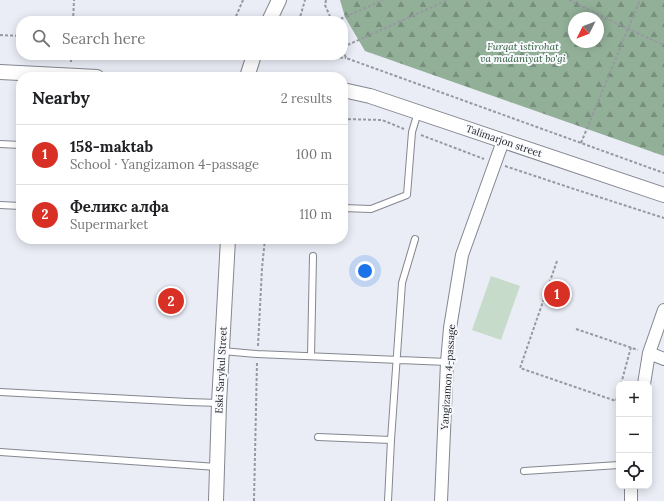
<!DOCTYPE html>
<meta charset="utf-8">
<style>
:root{--surface:#fff;--page:#f2f2f2;--text:#202124;--muted:#757577;--line:#e0e0e0;--accent:#d93025}
body{margin:0;font-family:Lora,serif;background:var(--page);color:var(--text)}
.controls{position:absolute;right:12px;bottom:12px;display:grid;overflow:hidden;border-radius:8px;box-shadow:0 2px 10px #0003}
.controls button{width:36px;height:36px;display:grid;place-items:center;padding:0;border:0;border-bottom:1px solid var(--line);background:var(--surface);color:var(--text);font:20px sans-serif}
.compass{position:absolute;left:568px;top:12px;width:36px;height:36px;border-radius:50%;background:var(--surface);box-shadow:0 2px 10px #0003;rotate:228deg}
.you{position:absolute;left:365px;top:271px;width:14px;height:14px;margin:-10px;border:3px solid #fff;border-radius:50%;background:#1a73e8;box-shadow:0 0 0 6px #1a73e833}
.badge{display:grid;place-items:center;width:26px;height:26px;border-radius:50%;background:var(--accent);color:#fff;font-size:13px;font-weight:700}
.pin{position:absolute;translate:-50% -50%;border:2px solid #fff;box-shadow:0 1px 4px #0006}
.list{margin:0;padding:0;list-style:none}
h2{display:flex;justify-content:space-between;align-items:center;height:52px;margin:0;padding:0 16px;font-size:17px}
h2 small{font-size:13px;font-weight:400;color:var(--muted)}
.list li{display:grid;grid-template-columns:26px 1fr auto;gap:12px;align-items:center;box-sizing:border-box;height:60px;padding:0 16px;border-top:1px solid var(--line)}
.list b{display:block;font-size:15px;white-space:nowrap}
.list p{margin:0;font-size:13px;white-space:nowrap;color:var(--muted)}
.list em{font-size:13px;font-style:normal;color:var(--muted)}
.icon{flex:none;width:22px;height:22px;fill:none;stroke:currentColor;stroke-width:2;stroke-linecap:round;stroke-linejoin:round}
.map{position:relative;flex:none;width:664px;height:501px;overflow:hidden}
.search{position:absolute;background:var(--surface);box-shadow:0 2px 10px #0003;left:16px;top:16px;width:332px;height:44px;display:flex;align-items:center;gap:10px;box-sizing:border-box;padding:0 14px;border-radius:16px;color:var(--muted);font-size:15px}
.panel{position:absolute;background:var(--surface);box-shadow:0 2px 10px #0003;left:16px;top:72px;width:332px;height:172px;border-radius:16px}
.map>svg:first-child{display:block}
.forest{fill:url(#forest-firs);fill-rule:evenodd}
.pitch{fill:#c7dbcb}
.lines{fill:none;stroke-linecap:round;stroke-linejoin:round}
.service-casing{stroke:#84878f;stroke-width:8}
.minor-casing{stroke:#84878f;stroke-width:14}
.tertiary-casing{stroke:#84878f;stroke-width:16}
.path{stroke:#96999f;stroke-width:2;stroke-dasharray:3 2;stroke-linecap:butt}
.service{stroke:#fff;stroke-width:6}
.minor{stroke:#fff;stroke-width:12}
.tertiary{stroke:#fff;stroke-width:14}
.labels{text-anchor:middle;dominant-baseline:central;stroke-width:4;stroke-linejoin:round;paint-order:stroke}
.park-label{font-size:10px;font-style:italic;fill:#2c5c3a;stroke:#f9fafe}
.street-label{font-size:10px;fill:#222326;stroke:#f9fafe}
</style>
<div class="map">
<svg width="664" height="501" viewBox="0 0 664 501">
<defs>
<pattern id="forest-firs" width="22" height="20" patternUnits="userSpaceOnUse"><rect width="22" height="20" fill="#92b098"/><path d="M5 1l3.5 6h-7zM16 11l3.5 6h-7z" fill="#778f7c"/></pattern>
</defs>
<rect width="100%" height="100%" fill="#eaedf6"/>
<path class="forest" d="M340,0H664V156L365,51L345,17ZM574,18H598V42H574Z"/>
<path class="pitch" d="M491,276L520,286L501,340L472,330Z"/>
<g class="lines">
<g class="service-casing">
<path id="service" d="M0,144L21,145
M0,205L21,206
M343,208L371,209L407,195L412,132L418,112
M222,351L257,354L447,362
M311,356L313,256
M0,392L188,402L219,403
M318,437L391,440
M0,452L217,467
M524,471L619,465
M388,501L391,440L402,283L415,239"/>
</g>
<g class="minor-casing">
<path id="minor" d="M649,353L664,359
M644,384L649,353L664,310
M441,501L447,362L450,328L462,255L503,141
M631,501V486"/>
</g>
<g class="tertiary-casing">
<path id="tertiary" d="M269,21L279,0
M0,72L97,77
M247,77L254,55
M343,90L370,96L664,195
M216,501L219,403L228,239"/>
</g>
<path class="path" d="M326,0L325,5L332,21
M569,0L628,29L664,45
M73,21L74,0
M234,21L243,0
M299,21L305,0
M336,21L383,0
M0,35L21,36
M343,47L448,0
M343,50L346,58L664,173
M310,55L346,58
M71,62V55
M343,119L382,120L404,129
M421,135L484,159
M581,143L640,0
M505,166L571,188L664,218
M557,261L520,368L616,401L619,391
M576,329L638,350
M258,346L262,268L265,239
M621,384L631,347
M254,501L257,362"/>
<use href="#service" class="service"/>
<use href="#minor" class="minor"/>
<use href="#tertiary" class="tertiary"/>
</g>
<g class="labels">
<g class="park-label">
<text x="523" y="46">Furqat istirohat<tspan x="523" dy="12">va madaniyat bo'gi</tspan></text>
</g>
<g class="street-label">
<text transform="translate(504 141) rotate(19)">Talimarjon street</text>
<text transform="translate(221 370) rotate(-87)">Eski Sarykul Street</text>
<text transform="translate(448 377) rotate(-86)">Yangizamon 4-passage</text>
</g>
</g>
</svg>
<div class="controls">
<button>+</button>
<button>−</button>
<button><svg class="icon" aria-label="locate" viewBox="0 0 24 24"><circle cx="12" cy="12" r="6"/><path d="M12 2v4M12 18v4M2 12h4M18 12h4"/></svg></button>
</div>
<svg class="compass" viewBox="-18 -18 36 36"><path d="M0-13l5 13h-10z" fill="#e53935"/><path d="M0 13l5-13h-10z" fill="#757577"/></svg>
<div class="you"></div>
<div class="pin badge" style="left:557px;top:294px">1</div>
<div class="pin badge" style="left:171px;top:301px">2</div>
<div class="search"><svg class="icon" aria-label="search" viewBox="0 0 24 24"><circle cx="10" cy="10" r="6"/><path d="M15 15l6 6"/></svg>Search here</div>
<section class="panel">
<h2>Nearby<small>2 results</small></h2>
<ul class="list">
<li><span class="badge">1</span><div><b>158-maktab</b><p>School · Yangizamon 4-passage</p></div><em>100 m</em></li>
<li><span class="badge">2</span><div><b>Феликс алфа</b><p>Supermarket</p></div><em>110 m</em></li>
</ul>
</section>
</div>
